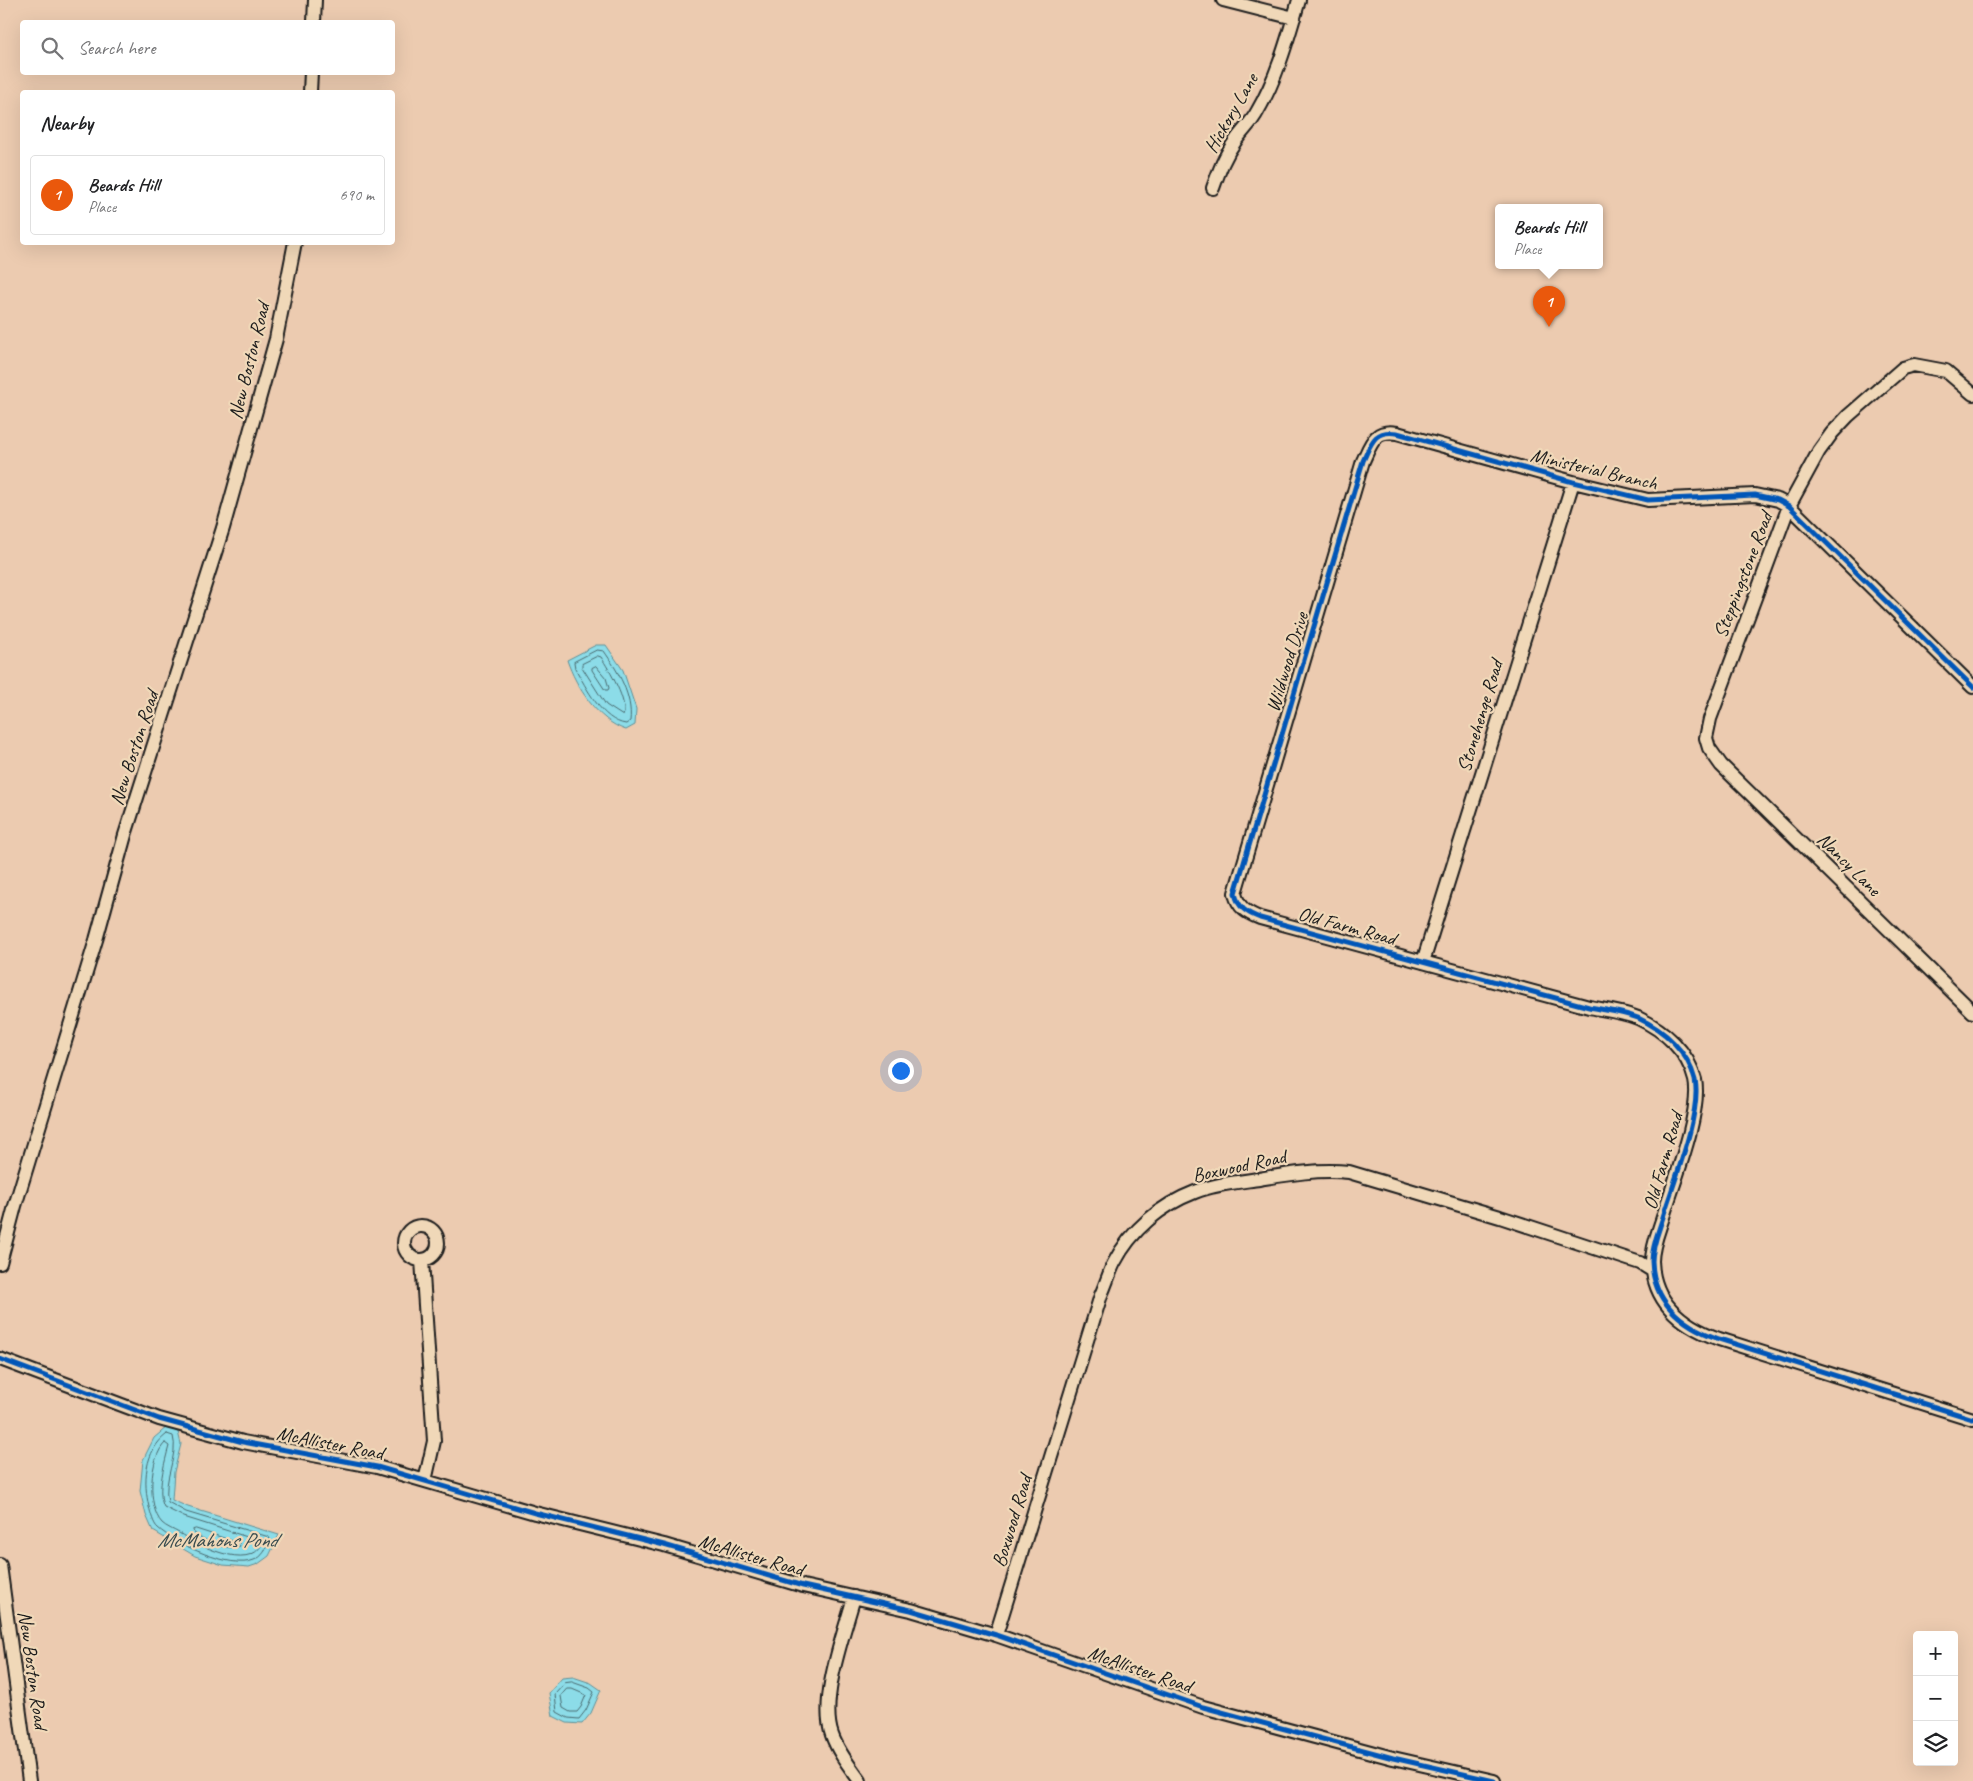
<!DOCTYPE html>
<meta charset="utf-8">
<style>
:root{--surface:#fff;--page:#f6f6f6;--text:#202124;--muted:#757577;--line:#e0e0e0;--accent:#ea580c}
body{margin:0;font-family:Caveat,sans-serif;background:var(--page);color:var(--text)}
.controls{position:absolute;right:15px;bottom:15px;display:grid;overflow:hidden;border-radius:5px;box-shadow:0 5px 20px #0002}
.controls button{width:45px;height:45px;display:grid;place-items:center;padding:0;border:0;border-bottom:1px solid var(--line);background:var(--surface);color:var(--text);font:25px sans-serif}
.you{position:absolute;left:900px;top:1070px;width:18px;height:18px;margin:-12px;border:4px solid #fff;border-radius:50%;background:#1a73e8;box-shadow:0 0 0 8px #1a73e833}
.badge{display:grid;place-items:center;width:32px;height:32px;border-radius:50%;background:var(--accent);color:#fff;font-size:16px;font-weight:700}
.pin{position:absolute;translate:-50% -41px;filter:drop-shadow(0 1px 2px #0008)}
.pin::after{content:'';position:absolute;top:26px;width:18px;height:15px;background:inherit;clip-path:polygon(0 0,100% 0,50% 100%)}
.popup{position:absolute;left:1495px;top:204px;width:108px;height:65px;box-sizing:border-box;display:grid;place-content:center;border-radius:5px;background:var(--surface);filter:drop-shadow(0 1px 4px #0005);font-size:16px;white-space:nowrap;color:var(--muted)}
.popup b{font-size:19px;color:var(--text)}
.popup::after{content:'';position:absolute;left:50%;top:100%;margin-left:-10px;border:10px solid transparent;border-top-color:var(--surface)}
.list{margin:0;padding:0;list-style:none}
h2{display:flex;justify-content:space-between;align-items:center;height:65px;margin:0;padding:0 20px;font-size:21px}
h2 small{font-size:16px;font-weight:400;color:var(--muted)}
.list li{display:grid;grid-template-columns:32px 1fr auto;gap:15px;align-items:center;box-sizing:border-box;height:80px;margin:0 10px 10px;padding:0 10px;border:1px solid var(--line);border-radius:5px}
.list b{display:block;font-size:19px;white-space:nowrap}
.list p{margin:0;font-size:16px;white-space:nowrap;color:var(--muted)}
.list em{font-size:16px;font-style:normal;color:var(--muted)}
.icon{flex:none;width:28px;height:28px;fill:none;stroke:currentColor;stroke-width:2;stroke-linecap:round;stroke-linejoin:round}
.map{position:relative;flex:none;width:1973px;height:1781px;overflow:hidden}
.search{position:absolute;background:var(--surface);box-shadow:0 5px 20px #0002;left:20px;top:20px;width:375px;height:55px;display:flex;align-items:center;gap:12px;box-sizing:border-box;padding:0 18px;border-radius:5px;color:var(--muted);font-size:19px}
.panel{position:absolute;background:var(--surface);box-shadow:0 5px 20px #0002;left:20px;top:90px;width:375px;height:155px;border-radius:5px}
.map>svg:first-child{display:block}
.water{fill:#8cdce8;stroke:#5f8f96}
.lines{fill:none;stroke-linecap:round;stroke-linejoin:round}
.shore{stroke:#49696e;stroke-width:1}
.minor-casing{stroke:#1c1c1c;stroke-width:16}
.minor{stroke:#f0d8b8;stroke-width:12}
.cycleway-casing{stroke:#f0d8b8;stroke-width:8}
.cycleway{stroke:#0057b8;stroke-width:5}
.labels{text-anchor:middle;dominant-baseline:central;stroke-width:4.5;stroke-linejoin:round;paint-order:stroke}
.street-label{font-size:20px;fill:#1c1c1c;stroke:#f0d8b8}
.water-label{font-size:21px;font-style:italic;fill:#384c4f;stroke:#f0d8b8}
</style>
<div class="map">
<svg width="1973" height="1781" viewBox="0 0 1973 1781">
<rect width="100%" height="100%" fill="#eccbb0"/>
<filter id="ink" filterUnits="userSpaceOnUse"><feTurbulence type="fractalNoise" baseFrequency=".02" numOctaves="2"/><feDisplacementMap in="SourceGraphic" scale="10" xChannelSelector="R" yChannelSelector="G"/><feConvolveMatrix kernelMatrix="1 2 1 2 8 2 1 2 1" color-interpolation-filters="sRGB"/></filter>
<g filter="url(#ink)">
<path class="water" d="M596,645H606L623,670L636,709L635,725L626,730C598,721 576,687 567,660Z
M167,1427L178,1432L181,1444L174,1472L172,1500L188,1507L279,1535L269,1556L258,1564L249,1567L223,1565L195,1556L153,1531L146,1515L140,1491L143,1460L154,1438Z
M573,1677L591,1683L601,1690L591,1713L582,1724L567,1723L553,1716L549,1693L562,1678Z"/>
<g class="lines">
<path class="shore" d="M597,650L604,651C618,671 633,696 630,721L626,724C602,721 586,687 575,668L574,662Z
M598,656L601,657C609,669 629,703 623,716L606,705L582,667V664Z
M596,666L606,678L609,688L608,690H605L592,670V668Z
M167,1434L173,1436C179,1455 162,1481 168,1502L186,1512L269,1537L270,1540C266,1549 263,1557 254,1560C231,1570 176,1544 158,1528C153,1524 151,1513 149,1507C143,1482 144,1451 167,1434Z
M165,1443L169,1446C165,1461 156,1492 164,1507L184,1517L260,1541L262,1544C249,1572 196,1544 179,1533C174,1530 166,1527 162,1523C147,1507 149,1458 165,1443Z
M196,1529L239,1543L240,1546C227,1551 205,1541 194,1533L193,1530Z
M572,1682L589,1688L594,1692L586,1710L579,1719L568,1718L557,1712L555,1694L565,1683Z
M567,1689H572L586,1695L581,1707L577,1712H570L563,1708L561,1696Z"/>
<g class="minor-casing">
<path id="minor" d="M1223,0L1294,18
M314,22L315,0
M310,92L311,72
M1213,188C1219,171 1225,155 1236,140C1243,130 1252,122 1257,112C1277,78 1288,38 1299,0
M1973,394L1946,371L1914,365L1903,368L1848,416L1832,433L1819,451L1789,506L1710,719L1706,738L1709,748L1721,765L1973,1012
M1973,687L1789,506L1778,500L1755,495L1648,500L1573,482L1397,433C1374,429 1371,444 1363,461L1235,893C1238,908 1247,913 1260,918L1589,1007C1605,1010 1623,1012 1638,1018C1664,1030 1688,1051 1695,1080C1702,1112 1673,1184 1663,1217C1659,1230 1652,1246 1652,1261C1653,1303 1683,1326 1719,1339L1973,1419
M1423,962L1573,482
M404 1243a17 17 0 1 1 34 0a17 17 0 1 1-34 0Z
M422,1260L434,1441L425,1481
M0,1263L15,1206L96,940L125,835L223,528L276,339L295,242
M0,1359L159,1419L243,1442L377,1467L535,1513L664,1545L803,1586L911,1610L996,1635L1203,1707L1393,1758L1494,1781
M0,1565L29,1781
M854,1597C844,1634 819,1699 832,1735C838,1752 850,1767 860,1781
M996,1635L1101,1295C1106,1284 1109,1273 1114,1263C1131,1230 1161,1205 1195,1192C1215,1184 1238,1182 1259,1179C1289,1174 1318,1169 1349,1172L1500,1217L1640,1263L1653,1271"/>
</g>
<use href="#minor" class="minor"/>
<g class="cycleway-casing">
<path id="cycleway" d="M1973,687L1789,506L1778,500L1755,495L1648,500L1573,482L1397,433C1374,429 1371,444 1363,461L1235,893C1238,908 1247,913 1260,918L1589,1007C1605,1010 1623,1012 1638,1018C1664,1030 1688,1051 1695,1080C1702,1112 1673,1184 1663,1217C1659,1230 1652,1246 1652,1261C1653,1303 1683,1326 1719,1339L1973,1419
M0,1359L159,1419L243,1442L377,1467L535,1513L664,1545L803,1586L911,1610L996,1635L1203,1707L1393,1758L1494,1781"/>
</g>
<use href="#cycleway" class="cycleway"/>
</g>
</g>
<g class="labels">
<g class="street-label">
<text transform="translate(1231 113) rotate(-60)">Hickory Lane</text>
<text transform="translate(249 361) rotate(-76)">New Boston Road</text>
<text transform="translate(1594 469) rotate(13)">Ministerial Branch</text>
<text transform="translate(1743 575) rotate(-69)">Steppingstone Road</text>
<text transform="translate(1287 662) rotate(-73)">Wildwood Drive</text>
<text transform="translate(1480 716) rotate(-73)">Stonehenge Road</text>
<text transform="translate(134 748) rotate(-72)">New Boston Road</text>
<text transform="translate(1849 864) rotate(45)">Nancy Lane</text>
<text transform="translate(1347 926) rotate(15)">Old Farm Road</text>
<text transform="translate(1663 1161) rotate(-74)">Old Farm Road</text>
<text transform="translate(1239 1166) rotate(-12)">Boxwood Road</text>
<text transform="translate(330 1443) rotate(11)">McAllister Road</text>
<text transform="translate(1012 1521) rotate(-73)">Boxwood Road</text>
<text transform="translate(751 1555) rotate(16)">McAllister Road</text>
<text transform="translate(1140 1669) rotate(19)">McAllister Road</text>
<text transform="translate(33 1670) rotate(82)">New Boston Road</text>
</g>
<g class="water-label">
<text x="217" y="1540">McMahons Pond</text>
</g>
</g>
</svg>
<div class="controls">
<button>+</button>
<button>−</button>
<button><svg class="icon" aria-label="layers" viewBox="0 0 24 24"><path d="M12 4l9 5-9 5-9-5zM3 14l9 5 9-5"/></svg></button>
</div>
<div class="you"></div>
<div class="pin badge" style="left:1549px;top:327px">1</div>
<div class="popup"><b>Beards Hill</b>Place</div>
<div class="search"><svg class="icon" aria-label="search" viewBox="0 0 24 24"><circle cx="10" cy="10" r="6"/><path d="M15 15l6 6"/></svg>Search here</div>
<section class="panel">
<h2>Nearby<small></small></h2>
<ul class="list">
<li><span class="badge">1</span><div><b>Beards Hill</b><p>Place</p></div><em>690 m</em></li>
</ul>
</section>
</div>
